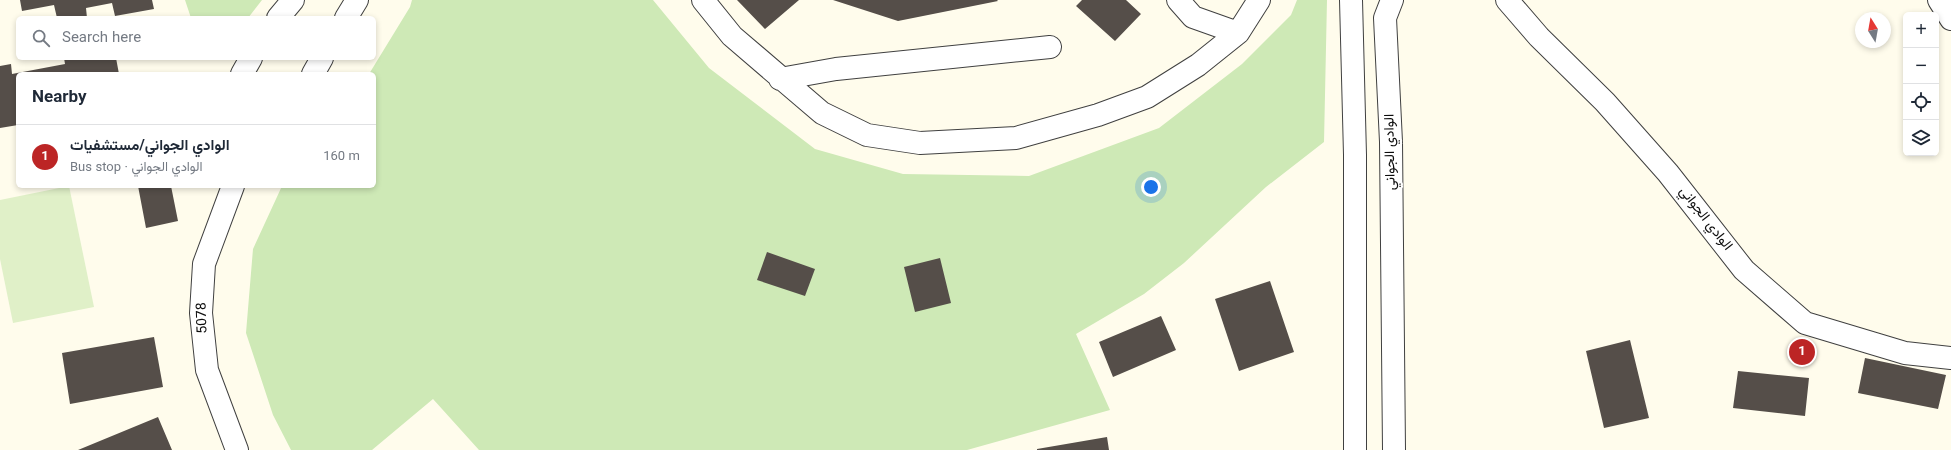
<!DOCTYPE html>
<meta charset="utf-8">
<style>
:root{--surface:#fff;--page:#f6f6f7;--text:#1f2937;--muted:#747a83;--line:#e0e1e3;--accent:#bc2525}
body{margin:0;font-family:Georgia,Vazirmatn,serif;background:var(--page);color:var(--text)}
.controls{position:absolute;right:12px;top:12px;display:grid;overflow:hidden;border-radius:6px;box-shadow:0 2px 6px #0003}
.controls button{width:36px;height:36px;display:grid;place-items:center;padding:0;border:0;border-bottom:1px solid var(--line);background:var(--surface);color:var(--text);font:20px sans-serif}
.compass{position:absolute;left:1855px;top:12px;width:36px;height:36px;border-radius:50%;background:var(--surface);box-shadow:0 2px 6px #0003;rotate:349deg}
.you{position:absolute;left:1151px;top:187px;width:14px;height:14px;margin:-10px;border:3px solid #fff;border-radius:50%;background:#1a73e8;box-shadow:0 0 0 6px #1a73e833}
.badge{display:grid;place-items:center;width:26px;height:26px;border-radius:50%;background:var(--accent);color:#fff;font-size:13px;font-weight:700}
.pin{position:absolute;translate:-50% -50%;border:2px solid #fff;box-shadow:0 1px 4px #0006}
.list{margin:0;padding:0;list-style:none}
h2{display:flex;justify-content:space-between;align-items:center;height:52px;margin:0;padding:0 16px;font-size:17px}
h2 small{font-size:13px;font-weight:400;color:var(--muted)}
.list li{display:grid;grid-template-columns:26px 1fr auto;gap:12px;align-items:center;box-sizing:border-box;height:64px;padding:0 16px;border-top:1px solid var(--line)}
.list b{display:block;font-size:15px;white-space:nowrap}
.list p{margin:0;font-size:13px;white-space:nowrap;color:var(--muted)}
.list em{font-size:13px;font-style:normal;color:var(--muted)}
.icon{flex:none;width:22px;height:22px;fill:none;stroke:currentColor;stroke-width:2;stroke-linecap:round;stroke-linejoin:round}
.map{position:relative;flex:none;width:1951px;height:450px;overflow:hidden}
.search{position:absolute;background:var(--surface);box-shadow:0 2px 6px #0003;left:16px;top:16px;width:360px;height:44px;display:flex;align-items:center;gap:10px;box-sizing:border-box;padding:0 14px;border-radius:6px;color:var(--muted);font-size:15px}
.panel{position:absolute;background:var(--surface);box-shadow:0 2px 6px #0003;left:16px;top:72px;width:360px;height:116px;border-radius:6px}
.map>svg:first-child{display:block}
.green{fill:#cee9b6}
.pitch{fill:#e0f0c8}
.building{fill:#554e49}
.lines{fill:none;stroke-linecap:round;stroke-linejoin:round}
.minor-casing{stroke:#404040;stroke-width:24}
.minor{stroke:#fff;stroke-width:22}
.labels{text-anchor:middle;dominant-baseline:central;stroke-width:4;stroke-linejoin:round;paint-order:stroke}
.street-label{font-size:14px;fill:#0d0d0d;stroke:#fff}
</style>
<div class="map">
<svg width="1951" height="450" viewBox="0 0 1951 450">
<rect width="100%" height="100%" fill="#fffcec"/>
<path class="green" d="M185,0H262L248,18H191Z
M412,0H653L709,68L815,149L903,174L1029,176L1159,128L1242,64L1291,15L1297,0H1327L1324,142L1266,187L1184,263L1144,294L1076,334L1110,410L967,450H479L433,399L372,450H291L273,415L246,333L253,249L282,186H374V74H369L410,7Z"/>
<path class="pitch" d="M69,186L94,307L13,323L0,259V200Z"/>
<path class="building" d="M20,0H152L154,9L115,16L112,3L86,8L87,18H57L54,5L22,11Z
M737,0H799L765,29Z
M833,0H997L998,1L898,21Z
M1082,0H1126L1141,14L1115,41L1076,6Z
M64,58H116L119,74H18V125L0,128V66L11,64L12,74L65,64Z
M138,186H171L178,221L146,228Z
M767,252L815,269L805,296L757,280Z
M940,258L951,303L915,312L904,267Z
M1270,281L1294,352L1239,371L1215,299Z
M1161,316L1176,350L1113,377L1099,342Z
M154,337L163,387L70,404L62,353Z
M1630,340L1649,418L1604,428L1586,351Z
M1865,358L1946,375L1938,409L1858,393Z
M1738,371L1809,378L1805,416L1733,408Z
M158,417L172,450H78Z
M1107,437L1109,450H1037V449Z"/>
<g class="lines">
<g class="minor-casing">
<path id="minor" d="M703,0L732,36L822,113L867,135L920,143L1016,138L1098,115L1147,97L1198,65L1238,33L1259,0
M1178,0L1193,17L1238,33
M1351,0L1355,155V450
M1392,0L1385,18L1391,142L1394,450
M1507,0L1539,37L1605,102L1668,173L1744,270L1805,323L1905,353L1951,358
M1939,0L1951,19
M278,18L293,0
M346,18L357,0
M242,74L251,58
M313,74L322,58
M780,79L836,69L1050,47
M233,186L204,264L201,313L207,370L237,450"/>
</g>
<use href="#minor" class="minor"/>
</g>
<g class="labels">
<g class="street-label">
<text transform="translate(1391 152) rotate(-91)">الوادي الجواني</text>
<text transform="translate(1705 219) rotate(52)">الوادي الجواني</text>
<text transform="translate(203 318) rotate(-92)">5078</text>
</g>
</g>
</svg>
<div class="controls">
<button>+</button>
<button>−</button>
<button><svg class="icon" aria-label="locate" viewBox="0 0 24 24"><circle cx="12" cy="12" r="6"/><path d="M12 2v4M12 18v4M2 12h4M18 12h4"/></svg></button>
<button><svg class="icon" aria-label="layers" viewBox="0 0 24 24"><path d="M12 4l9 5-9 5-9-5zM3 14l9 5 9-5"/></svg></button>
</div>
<svg class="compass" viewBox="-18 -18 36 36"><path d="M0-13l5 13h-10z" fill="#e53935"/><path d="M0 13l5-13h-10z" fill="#747a83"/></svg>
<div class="you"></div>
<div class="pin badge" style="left:1802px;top:352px">1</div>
<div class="search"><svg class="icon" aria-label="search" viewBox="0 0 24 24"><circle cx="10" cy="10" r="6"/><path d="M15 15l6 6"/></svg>Search here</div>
<section class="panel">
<h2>Nearby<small></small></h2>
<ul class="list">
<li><span class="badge">1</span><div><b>الوادي الجواني/مستشفيات</b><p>Bus stop · الوادي الجواني</p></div><em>160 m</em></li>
</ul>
</section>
</div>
